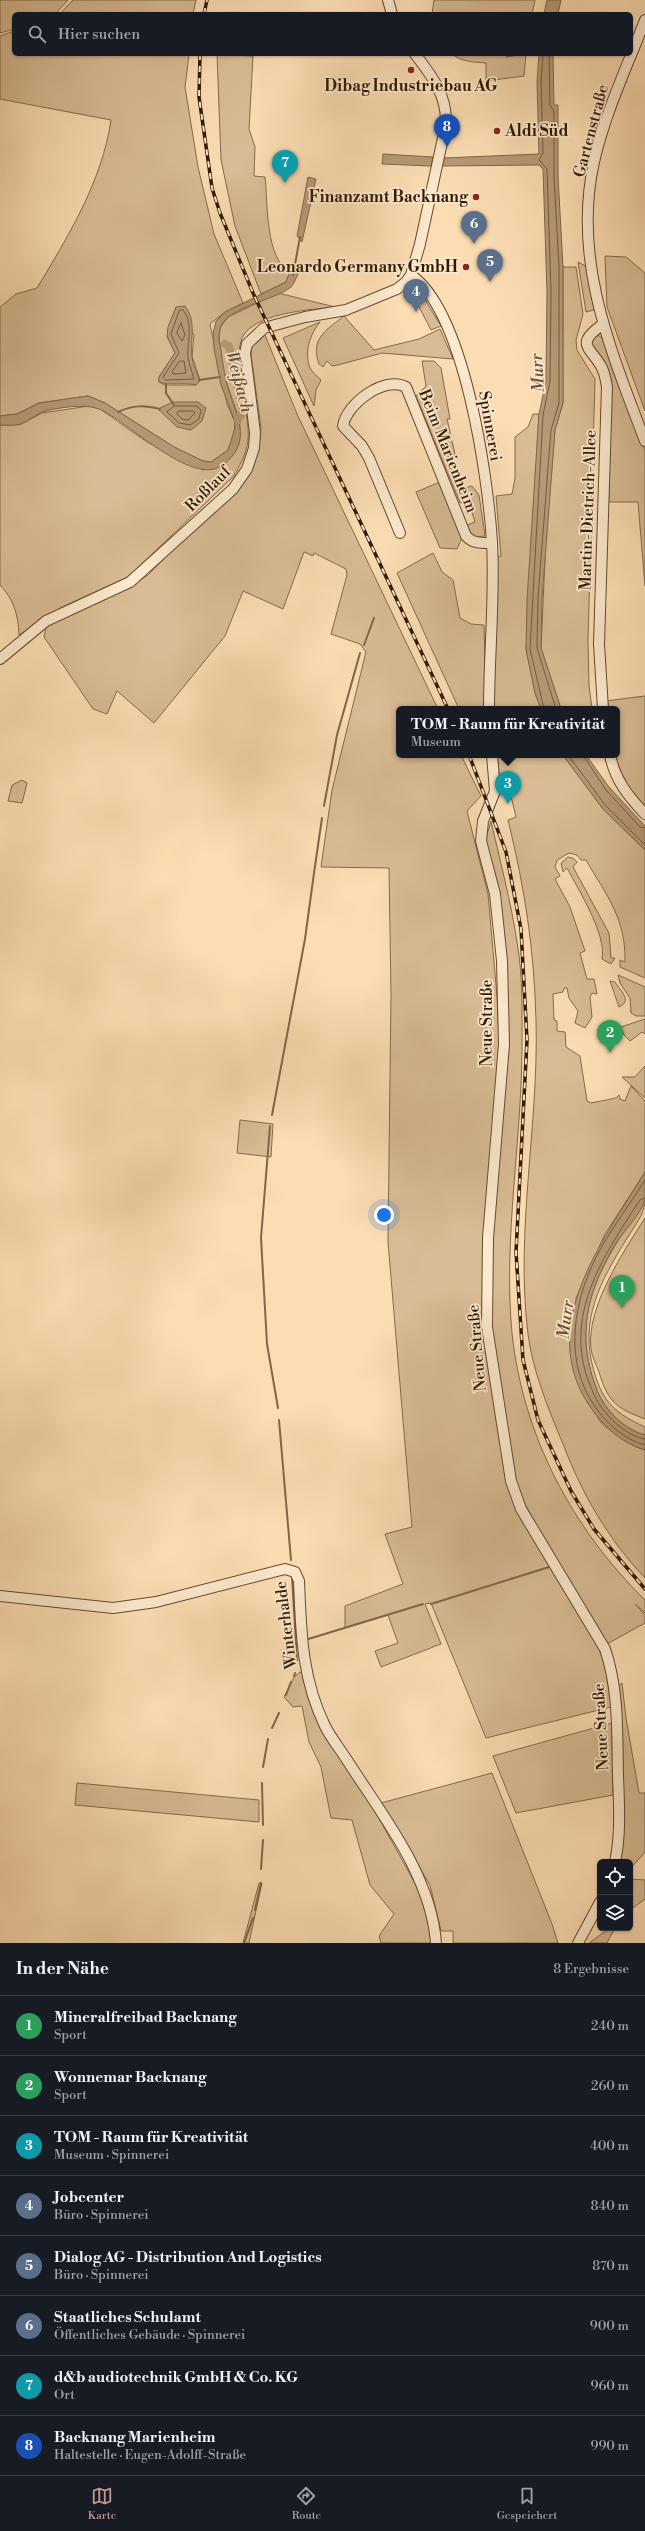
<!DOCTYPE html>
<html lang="de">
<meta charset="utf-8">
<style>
:root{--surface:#171b24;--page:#242831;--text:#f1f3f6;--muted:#9ea1a6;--line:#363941;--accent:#c59692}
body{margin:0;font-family:"Libre Bodoni",serif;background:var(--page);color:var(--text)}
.controls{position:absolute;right:12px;bottom:12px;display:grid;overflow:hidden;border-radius:6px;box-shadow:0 1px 3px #0004}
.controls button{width:36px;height:36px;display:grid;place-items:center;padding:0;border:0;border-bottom:1px solid var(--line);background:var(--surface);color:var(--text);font:20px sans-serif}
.you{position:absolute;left:384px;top:1215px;width:14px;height:14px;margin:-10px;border:3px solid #fff;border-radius:50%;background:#1a73e8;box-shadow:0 0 0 6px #1a73e833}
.badge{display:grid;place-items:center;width:26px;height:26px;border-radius:50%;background:var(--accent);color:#fff;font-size:13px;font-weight:700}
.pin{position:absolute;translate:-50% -33px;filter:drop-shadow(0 1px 2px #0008)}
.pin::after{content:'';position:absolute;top:21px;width:14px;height:12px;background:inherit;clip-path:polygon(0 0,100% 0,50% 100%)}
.popup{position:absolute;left:396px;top:706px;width:224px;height:52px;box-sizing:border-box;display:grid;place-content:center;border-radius:6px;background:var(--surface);filter:drop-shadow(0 1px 3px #0005);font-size:13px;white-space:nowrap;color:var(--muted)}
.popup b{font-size:15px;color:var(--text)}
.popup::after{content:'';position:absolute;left:50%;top:100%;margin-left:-8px;border:8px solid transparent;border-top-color:var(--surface)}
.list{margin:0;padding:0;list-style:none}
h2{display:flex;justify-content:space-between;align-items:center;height:52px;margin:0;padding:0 16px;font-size:17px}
h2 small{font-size:13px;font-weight:400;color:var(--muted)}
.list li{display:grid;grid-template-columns:26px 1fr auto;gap:12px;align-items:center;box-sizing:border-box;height:60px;padding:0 16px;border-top:1px solid var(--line)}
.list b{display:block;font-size:15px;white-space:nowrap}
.list p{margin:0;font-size:13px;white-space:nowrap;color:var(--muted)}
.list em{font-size:13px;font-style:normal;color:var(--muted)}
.icon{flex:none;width:22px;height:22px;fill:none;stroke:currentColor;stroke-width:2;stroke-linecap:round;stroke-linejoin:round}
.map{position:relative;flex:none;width:645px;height:1943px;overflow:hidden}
.search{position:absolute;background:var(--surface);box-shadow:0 1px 3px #0004;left:12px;right:12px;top:12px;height:44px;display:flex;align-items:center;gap:10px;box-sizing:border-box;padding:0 14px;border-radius:6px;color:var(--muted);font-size:15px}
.sheet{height:532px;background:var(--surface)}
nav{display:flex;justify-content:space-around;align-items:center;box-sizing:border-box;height:56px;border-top:1px solid var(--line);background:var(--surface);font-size:11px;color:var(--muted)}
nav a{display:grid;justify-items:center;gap:2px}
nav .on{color:var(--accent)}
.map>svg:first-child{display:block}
.green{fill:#d9bc95;stroke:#856a4a;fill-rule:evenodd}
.water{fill:#b79a76;stroke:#816647}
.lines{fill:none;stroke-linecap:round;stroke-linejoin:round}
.shore{stroke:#745a3b;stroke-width:1}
.stream{stroke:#816647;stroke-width:2}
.canal{stroke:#b79a76;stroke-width:8}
.minor-casing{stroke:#644a2d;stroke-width:12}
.minor{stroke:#fde9ce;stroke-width:10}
.rail-casing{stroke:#311900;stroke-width:3.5}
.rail{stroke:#fde9ce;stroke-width:2;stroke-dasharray:6;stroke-linecap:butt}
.poi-dot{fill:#8f2418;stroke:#fde9ce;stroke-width:1.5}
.labels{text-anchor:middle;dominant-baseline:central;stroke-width:3.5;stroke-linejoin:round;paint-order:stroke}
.poi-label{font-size:16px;font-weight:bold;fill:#311900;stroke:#fde9ce;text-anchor:end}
.street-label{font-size:16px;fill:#311900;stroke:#fde9ce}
.water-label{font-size:17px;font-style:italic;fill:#674d2f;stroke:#fde9ce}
</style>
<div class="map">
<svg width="645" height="1943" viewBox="0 0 645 1943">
<rect width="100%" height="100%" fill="#fcddb3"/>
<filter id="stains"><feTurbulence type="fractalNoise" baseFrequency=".005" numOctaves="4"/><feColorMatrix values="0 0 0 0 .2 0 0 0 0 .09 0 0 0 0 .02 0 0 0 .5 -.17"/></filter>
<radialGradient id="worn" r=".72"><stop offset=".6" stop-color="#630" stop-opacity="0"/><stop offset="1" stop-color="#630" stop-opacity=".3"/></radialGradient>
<path class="green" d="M0,0H68L55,14H14V29L0,33Z
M73,0H196L193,14H60Z
M434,0H535L532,14H432Z
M14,31V54H189L185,87L198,167L214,234L243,303L225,312L210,324L227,404L235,422L234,435L228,450L211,462L203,461L174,447L105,403L88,396L39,403L17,414L0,416V307L16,294L37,288C69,235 102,181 111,120L0,99V36ZM176,307L194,335L192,356L200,380L196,385H165L159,382V377L175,353L167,336Z
M217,54L253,56L249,129L255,147L254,176L265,177C268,203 265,259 290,272L286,282L261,294L235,226L221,160Z
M452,54H511L506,57L526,54L524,76L486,81V63C475,62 461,62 452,54Z
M605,256L626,257L645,273V411L607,307Z
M578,262L587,267L594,310L586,312Z
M563,267H576L583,314L576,340L577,350L595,379L588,641L589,685L592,709H561L541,648L546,538L555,430L563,403Z
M418,288L441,326L431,330L416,301L417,300L413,290Z
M278,293L335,307C309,310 263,312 245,333C229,353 251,413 248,441C246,454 240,466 233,477L128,577L62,607L19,635C18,614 14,600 0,585V425L21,424L42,413L89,406L100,409L147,442L203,470L231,457L239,442L240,421L224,376L219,338L220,328L228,317Z
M344,316L374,350L419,339L440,329L453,359L382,353L338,365L332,366L327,361L323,367L319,364C310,339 326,330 344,316Z
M320,322C310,334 304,352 310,368C312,372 318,377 321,380L316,390L314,406L283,338Z
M265,335L297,414L438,709H399V755H461L481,796L467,811L488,894L497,996L499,1043L484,1327L519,1511L601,1652L610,1678L611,1707L486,1738L431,1603L425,1604L441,1644L381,1667L375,1651L398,1643L388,1615L345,1628V1606L403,1584L385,1534L412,1527L388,1242L391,994L389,868L321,867L332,790L366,652L360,644L331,634L347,575L346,569L314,553L313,556L304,552L283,609L243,591L225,636L154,723L117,691L107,714L93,709L44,637L46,626L133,585L148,575L251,469L260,439L261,428L251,354L252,347Z
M598,335L603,339L645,451V586L638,502H609V384L591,344L593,337Z
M422,361H434L441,368L450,419H447L455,454L448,456L461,489L472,486L479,495L485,536L475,537L471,534L467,525L475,522L468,501L460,503L416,396L426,386Z
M533,414H539L526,649L535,693L541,709H494L495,557L501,556L496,496L512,494L515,478V437L528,427Z
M440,482L462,538L457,549L440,548L416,492Z
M433,553L442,572L453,580L460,618L471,624L484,625L486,709H459L397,573Z
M645,696V808L623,782L614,755H617V709H606L605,701Z
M497,755H563L603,809L645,850V978L620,967V960L625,962C626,919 607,896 586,860H581L577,855L569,853L557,860L555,867L560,876L555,879L570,907L585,951L580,953L587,979H594L597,994L592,993L590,997L592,1017L585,1028L575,1023L578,1011L569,998L567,988H564L563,992L553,994L554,1020L557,1021V1031L565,1032L566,1047L580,1056L587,1101L591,1103L616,1098L619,1095L620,1099L625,1101L631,1086L645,1101V1172L605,1234L576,1298L586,1400L603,1425L634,1446L645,1450V1578C608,1539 582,1494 563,1444C548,1408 533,1372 528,1334C515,1230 539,1125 536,1020C534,949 525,889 508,820L516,817L509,788L500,781Z
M22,780L27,783L22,803L8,801L12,785Z
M491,821C500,861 511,902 517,942C523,976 522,1011 522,1045C522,1139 503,1240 512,1333C523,1436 572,1528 645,1600V1613L635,1604L645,1615V1623L607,1644L556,1560L526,1506L515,1479L489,1328L492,1236L508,1044L486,838Z
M568,857L573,858L577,862L573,867L609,933L611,958H615L611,964L602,959C607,935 578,889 567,868L563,872L561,863Z
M618,975L645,987V1016H636L631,1013L630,998L620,983Z
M610,981L615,982C620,990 633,1001 619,1007Z
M645,1019V1034L642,1032L630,1041L624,1035L621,1027Z
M645,1066V1098L622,1077H635Z
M240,1120L273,1124L271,1157L237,1153Z
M645,1199C645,1215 634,1226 626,1240C600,1282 579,1321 594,1371C603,1403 615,1413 645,1427V1435C622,1429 602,1407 595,1385C568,1309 605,1260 645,1199Z
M645,1218V1419C616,1408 608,1402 599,1372C596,1365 592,1356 591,1349C586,1307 624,1251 645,1218Z
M300,1672L305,1674L325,1732L372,1806L421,1894L432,1928V1943H381L379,1936L394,1914L370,1885L352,1820L331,1818L321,1767L309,1742L302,1706L293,1707L284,1697L294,1677Z
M622,1683L626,1718L639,1793H645V1852L630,1869V1862H618L622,1754L619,1685Z
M612,1723L613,1795L516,1813L493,1756Z
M492,1773L552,1924L558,1943H453V1931H441L430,1885L381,1803Z
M77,1783L259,1800V1822L75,1805Z
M630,1879L645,1880V1899L630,1910Z
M259,1883H262L249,1943H243Z
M610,1928H615L607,1943H589Z"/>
<path class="water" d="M547,0H561L558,14H544Z
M539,54H553L554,105H558V176L563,267V403L555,430L542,598L541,648L561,709H541L535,693L526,649L527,599L539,414L546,381L547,292L543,169L539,165L441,166L443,158L539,154L537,82Z
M383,154L433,157L431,166L382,164Z
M308,177L316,179L302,242L297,236Z
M290,272L298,274C296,278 294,284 291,287C275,300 229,307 221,326C218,334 219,342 221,350C223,365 225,379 230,394C239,421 251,443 223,465C192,488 127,420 99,409C84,403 57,408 42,412C35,415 29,421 21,424C15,426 6,425 0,425V416L17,414L39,403L88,396L105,403L174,447L203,461L211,462L228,450L235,428V422L221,385L214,348L213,333L216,321L225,312L286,282Z
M185,306C197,322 190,339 192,357C193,366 197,373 200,381L196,385C183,382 170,386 159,382V377L175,353L167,336L168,327L176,307Z
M173,402H198L206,408L202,421L191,430L177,427L158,409Z
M563,755H586L609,787L645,826V850L603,809Z
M645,1172C645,1180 645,1192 645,1200C640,1215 625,1230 616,1243C588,1290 576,1332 595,1385C602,1407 622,1429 645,1435V1450C622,1443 605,1428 591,1408C534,1327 604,1240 645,1172Z"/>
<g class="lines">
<path class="shore" d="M543,54L541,82L543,153L539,160L547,169L551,292L550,381L543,415L530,649L544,709
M549,54L550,105L554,111V176L559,267V403L551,430L538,598L537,648L556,709
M183,310C194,323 187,343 188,357C189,365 192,371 194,379L166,380L163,377L179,353L171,334L179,311Z
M181,323L185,335L182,341L177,333Z
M180,361H184L186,373L173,374L172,372Z
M175,406H197L201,410L199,419L190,425L179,423L167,412Z
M179,411H193L195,413L188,420L182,419L177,414Z
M568,755L606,806L645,845
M583,755L606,790L640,827L645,828
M645,1180C627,1209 605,1236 591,1268C572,1311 566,1365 594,1405C607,1424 623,1439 645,1445
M645,1198L640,1200C606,1252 565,1311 587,1377C592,1390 596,1402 605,1412C614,1423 630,1437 645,1439"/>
<path class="stream" d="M293,275L300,237
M199,380L220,377
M166,384V393L174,405
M118,412C133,405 144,405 160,409
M364,645L374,618
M324,806L337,735L360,653
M314,873L322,818
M272,1115L305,939L314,873
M270,1126L261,1238L267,1344L278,1408
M279,1420L291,1560
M292,1577L297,1660
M431,1604L549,1567
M305,1640L423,1604
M294,1676L295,1673
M286,1695L291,1682
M272,1728L279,1713
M263,1767L268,1739
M262,1783L263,1825
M261,1869L263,1840
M255,1910L261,1883
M244,1943L253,1918"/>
<path class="canal" d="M225,344L229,346L243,411L238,420"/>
<g class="minor-casing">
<path id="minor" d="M388,0L392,14
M645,20C627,67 605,113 594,162C572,260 611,351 645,441
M411,275C465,312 488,478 492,542C495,597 489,654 489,709
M602,325C574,345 591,347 602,368C605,374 606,381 607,387L599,644L603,709
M400,533L369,458L362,446L343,426C346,404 385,375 406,387L466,536C473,544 482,543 492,543
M0,659L46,621L130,582L233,489L247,469L254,448L255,433L245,353L247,344L264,328L305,317L346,310L397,289L406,282L411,275L420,244L446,124C447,95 432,76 415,54
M492,755L495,791L483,821L481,841L495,894L502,961L504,1044L488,1238L487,1327L511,1481L521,1509L605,1649C619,1690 617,1733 618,1776C619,1804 621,1834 615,1862
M610,755C615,780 628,796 645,814
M0,1596L113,1608L156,1602L285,1569L295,1572L299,1581C301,1633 302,1679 325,1726C331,1738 340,1749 347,1760C382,1815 431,1875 436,1943
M578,1943L600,1902"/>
</g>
<use href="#minor" class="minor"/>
<g class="rail-casing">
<path id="rail" d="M204,14L207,0
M200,54L199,97L212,188L220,213L253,293L448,709
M469,755L506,852L521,929L527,1040L516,1252L523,1360L538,1420L571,1491L594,1529L645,1589"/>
</g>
<use href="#rail" class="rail"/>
</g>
<g class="poi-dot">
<circle cx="411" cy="70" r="4"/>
<circle cx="497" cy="131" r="4"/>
<circle cx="476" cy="197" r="4"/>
<circle cx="466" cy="267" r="4"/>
</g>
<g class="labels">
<g class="poi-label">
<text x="411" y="86" text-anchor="middle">Dibag Industriebau AG</text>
<text x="505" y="131" text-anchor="start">Aldi Süd</text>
<text x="468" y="197">Finanzamt Backnang</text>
<text x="458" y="267">Leonardo Germany GmbH</text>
</g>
<g class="street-label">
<text transform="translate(591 131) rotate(-75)">Gartenstraße</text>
<text transform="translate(490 426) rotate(80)">Spinnerei</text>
<text transform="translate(448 451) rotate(68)">Beim Marienheim</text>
<text transform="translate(208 489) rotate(-45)">Roßlauf</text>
<text transform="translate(588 510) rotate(-88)">Martin-Dietrich-Allee</text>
<text transform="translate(487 1023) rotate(-90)">Neue Straße</text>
<text transform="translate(477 1348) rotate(-95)">Neue Straße</text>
<text transform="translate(286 1625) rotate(-97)">Winterhalde</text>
<text transform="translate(601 1727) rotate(-93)">Neue Straße</text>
</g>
<g class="water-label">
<text transform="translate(538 373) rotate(-93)">Murr</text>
<text transform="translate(239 382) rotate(75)">Weißach</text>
<text transform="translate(566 1320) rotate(-82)">Murr</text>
</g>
</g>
<rect width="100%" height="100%" filter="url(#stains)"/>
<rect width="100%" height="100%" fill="url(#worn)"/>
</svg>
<div class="controls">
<button><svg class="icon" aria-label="locate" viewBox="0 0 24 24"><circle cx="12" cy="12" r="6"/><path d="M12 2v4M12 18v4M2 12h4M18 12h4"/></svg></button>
<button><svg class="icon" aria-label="layers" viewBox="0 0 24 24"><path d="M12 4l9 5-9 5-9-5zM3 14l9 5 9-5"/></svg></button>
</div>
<div class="you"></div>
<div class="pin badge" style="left:622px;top:1308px;background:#2e9e5b">1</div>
<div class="pin badge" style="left:610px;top:1053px;background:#2e9e5b">2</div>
<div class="pin badge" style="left:508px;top:804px;background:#0f9aa8">3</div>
<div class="popup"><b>TOM - Raum für Kreativität</b>Museum</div>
<div class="pin badge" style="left:416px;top:312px;background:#5c6f8a">4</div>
<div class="pin badge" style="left:490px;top:282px;background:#5c6f8a">5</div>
<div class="pin badge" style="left:474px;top:244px;background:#5c6f8a">6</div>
<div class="pin badge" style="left:285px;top:183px;background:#0f9aa8">7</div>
<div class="pin badge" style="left:447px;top:147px;background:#1a4fb4">8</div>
<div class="search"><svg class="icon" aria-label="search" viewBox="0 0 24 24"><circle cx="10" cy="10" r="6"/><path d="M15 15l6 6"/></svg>Hier suchen</div>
</div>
<section class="sheet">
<h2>In der Nähe<small>8 Ergebnisse</small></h2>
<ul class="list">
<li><span class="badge" style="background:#2e9e5b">1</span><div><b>Mineralfreibad Backnang</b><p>Sport</p></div><em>240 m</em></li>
<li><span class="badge" style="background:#2e9e5b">2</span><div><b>Wonnemar Backnang</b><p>Sport</p></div><em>260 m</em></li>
<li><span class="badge" style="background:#0f9aa8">3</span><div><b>TOM - Raum für Kreativität</b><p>Museum · Spinnerei</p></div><em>400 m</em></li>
<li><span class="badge" style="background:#5c6f8a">4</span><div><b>Jobcenter</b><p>Büro · Spinnerei</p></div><em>840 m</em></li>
<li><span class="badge" style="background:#5c6f8a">5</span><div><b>Dialog AG - Distribution And Logistics</b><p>Büro · Spinnerei</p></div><em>870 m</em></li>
<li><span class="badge" style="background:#5c6f8a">6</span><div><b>Staatliches Schulamt</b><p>Öffentliches Gebäude · Spinnerei</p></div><em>900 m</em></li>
<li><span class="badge" style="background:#0f9aa8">7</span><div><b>d&amp;b audiotechnik GmbH &amp; Co. KG</b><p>Ort</p></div><em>960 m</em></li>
<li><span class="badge" style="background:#1a4fb4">8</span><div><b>Backnang Marienheim</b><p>Haltestelle · Eugen-Adolff-Straße</p></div><em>990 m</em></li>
</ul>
</section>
<nav>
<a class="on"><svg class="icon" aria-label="map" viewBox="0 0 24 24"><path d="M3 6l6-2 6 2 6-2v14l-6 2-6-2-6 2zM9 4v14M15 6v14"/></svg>Karte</a>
<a><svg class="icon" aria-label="directions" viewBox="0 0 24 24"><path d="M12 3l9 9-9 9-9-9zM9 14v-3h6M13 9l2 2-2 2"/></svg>Route</a>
<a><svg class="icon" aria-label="saved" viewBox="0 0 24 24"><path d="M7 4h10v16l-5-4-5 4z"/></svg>Gespeichert</a>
</nav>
